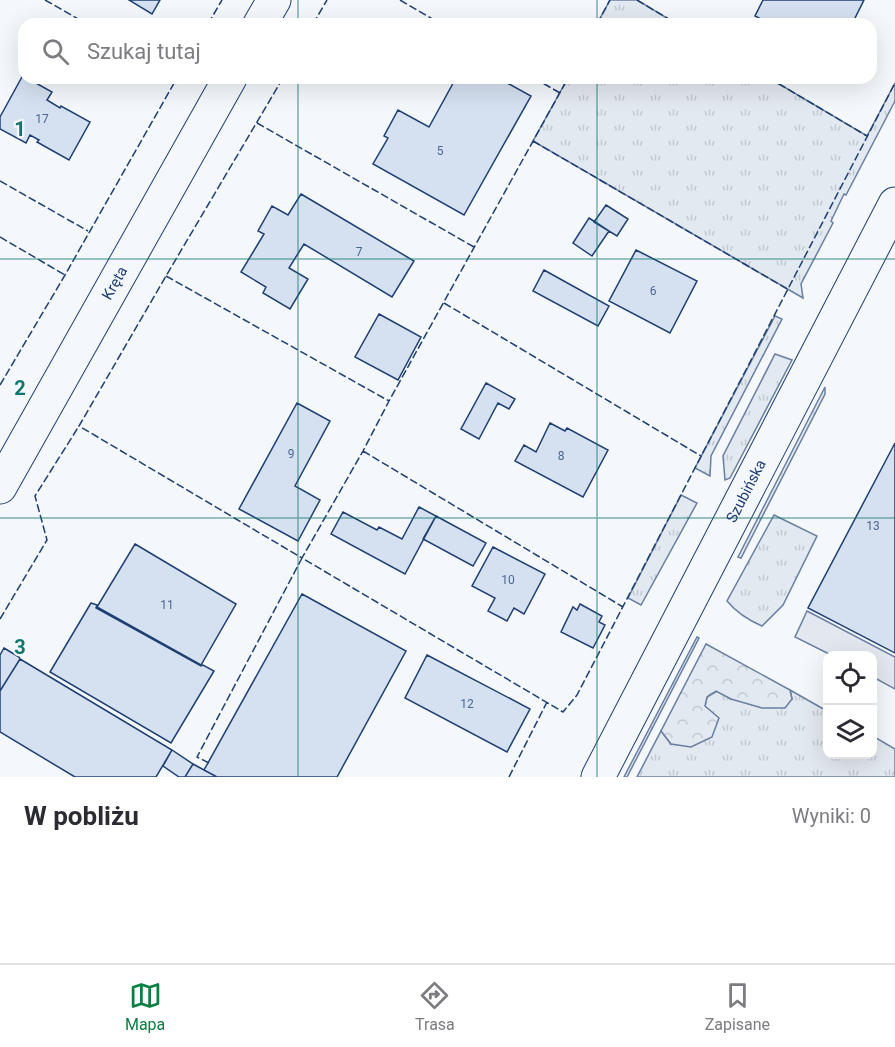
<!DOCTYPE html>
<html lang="pl">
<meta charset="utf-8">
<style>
:root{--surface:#fff;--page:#f7f7f7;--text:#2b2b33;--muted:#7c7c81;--line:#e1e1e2;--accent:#0b8043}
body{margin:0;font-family:Roboto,sans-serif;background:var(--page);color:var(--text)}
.controls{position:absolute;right:18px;bottom:18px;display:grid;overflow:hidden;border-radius:12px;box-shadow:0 6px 24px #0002}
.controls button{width:54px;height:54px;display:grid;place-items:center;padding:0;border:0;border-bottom:2px solid var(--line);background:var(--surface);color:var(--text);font:30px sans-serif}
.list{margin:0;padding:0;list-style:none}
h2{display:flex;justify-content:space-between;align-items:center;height:78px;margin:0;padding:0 24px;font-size:26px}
h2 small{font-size:20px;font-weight:400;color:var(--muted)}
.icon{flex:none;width:33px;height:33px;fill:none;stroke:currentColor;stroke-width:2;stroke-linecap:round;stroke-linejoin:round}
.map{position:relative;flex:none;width:895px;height:777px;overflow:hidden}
.search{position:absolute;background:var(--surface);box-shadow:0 6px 24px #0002;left:18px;right:18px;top:18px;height:66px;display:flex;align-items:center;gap:15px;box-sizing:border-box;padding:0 21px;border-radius:18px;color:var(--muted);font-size:22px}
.sheet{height:186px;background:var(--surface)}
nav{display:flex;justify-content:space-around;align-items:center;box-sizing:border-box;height:84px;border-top:2px solid var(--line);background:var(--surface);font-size:16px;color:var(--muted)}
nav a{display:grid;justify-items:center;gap:3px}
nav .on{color:var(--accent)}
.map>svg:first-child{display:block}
.grass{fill:url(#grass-tufts);stroke:#687fa3;stroke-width:1.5}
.forest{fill:url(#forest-crowns);stroke:#687fa3;stroke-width:1.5}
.parking{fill:#e3e8f0;stroke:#687fa3;stroke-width:1.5}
.building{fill:#d5e0f0;stroke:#1d3f73;stroke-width:1.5}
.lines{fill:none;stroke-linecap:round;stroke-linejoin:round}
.street-casing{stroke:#1d3f73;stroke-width:35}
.street{stroke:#f4f7fb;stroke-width:33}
.fence{stroke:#1d3f73;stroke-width:1.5;stroke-dasharray:8 3;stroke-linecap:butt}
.grid{fill:none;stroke:#0f766e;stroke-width:1.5;stroke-opacity:0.55}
.labels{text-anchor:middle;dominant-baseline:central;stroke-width:4.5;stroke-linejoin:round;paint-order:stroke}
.number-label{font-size:12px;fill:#4b6792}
.street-label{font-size:15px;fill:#1d3f73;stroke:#f4f7fb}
.grid-label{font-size:20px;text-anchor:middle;font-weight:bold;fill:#0f766e;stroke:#f4f7fb;stroke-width:4.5;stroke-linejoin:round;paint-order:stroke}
</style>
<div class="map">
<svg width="895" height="777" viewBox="0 0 895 777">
<defs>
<pattern id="grass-tufts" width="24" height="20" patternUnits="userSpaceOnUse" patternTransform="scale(1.5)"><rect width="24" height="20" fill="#e3e9f0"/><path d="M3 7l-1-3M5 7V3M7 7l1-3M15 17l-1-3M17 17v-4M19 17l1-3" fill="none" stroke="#c2c9d1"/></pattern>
<pattern id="forest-crowns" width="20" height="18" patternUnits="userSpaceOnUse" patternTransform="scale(1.5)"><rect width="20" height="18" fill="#e3e9f0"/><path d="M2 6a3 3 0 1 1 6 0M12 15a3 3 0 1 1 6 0" fill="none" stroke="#c2c9d1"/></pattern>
</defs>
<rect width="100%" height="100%" fill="#f4f7fb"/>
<path class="grass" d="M610,0H637L677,24H597Z
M568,78H769L867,136L895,83V101L846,195L844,194L831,221L833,223L801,284L803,298L533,141Z
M775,316L782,319L711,456L710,476L695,468Z
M775,354L792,360L730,478L725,480L723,456Z
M825,387V394L741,558L738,557Z
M681,495L697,503L641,605L628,598Z
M774,515L817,536L783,605L762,626C748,620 737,613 727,601Z
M697,637L699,638L627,777H624Z
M790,690L827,711L828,754H872L873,736L895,749V777H637L661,731L671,744L705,706L707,697L717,691L731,699H792Z"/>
<path class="forest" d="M706,644L790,690L792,699L785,708H762L731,699L716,691L707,697L705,706L719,718L712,737L691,747L671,744L661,731Z"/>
<path class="parking" d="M807,611L895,657V689L873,677L872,656L831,655L795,637Z"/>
<path class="building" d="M129,0H160L152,14Z
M763,0H864L852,24H771L755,16Z
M23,75L24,78H27L52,92L47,100L60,108L61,106L90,122L69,160L37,142L39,140L30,135L26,143L0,129V117Z
M456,78H498L531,96L464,215L373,164L388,138L384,136L398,110L429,127Z
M301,194L414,261L392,297L304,244L289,268L308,279L290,309L263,293L266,287L241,272L264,234L258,231L272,206L288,215Z
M606,205L628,219L617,236L594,222Z
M589,218L609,231L592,256L573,243Z
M636,250L697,281L670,333L609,301Z
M544,270L609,306L598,326L533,291Z
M379,314L421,337L398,380L355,357Z
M486,383L515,399L509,409L498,403L479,439L461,429Z
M297,403L330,421L295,486L320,500L298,541L239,509Z
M550,423L565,431L567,428L608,450L583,497L515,461L524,445L536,452Z
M895,443V653L808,608Z
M419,507L436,516L405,574L331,534L343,512L377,530L379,527L402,539Z
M436,516L486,543L473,566L423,539Z
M135,544L236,604L201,665L97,607Z
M493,547L545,574L524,614L514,608L507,621L488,611L495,598L472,586Z
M302,594L406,651L337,777H217L204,770Z
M91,603L97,605L96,608L201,666L203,665L214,671L171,743L50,672Z
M580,604L602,616L599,622L605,625L593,648L561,632L573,607L577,610Z
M4,648L19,657L20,659L0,691V655Z
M427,655L530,709L507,752L405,698Z
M20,659L172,750L156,777H75L0,732V691Z
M172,750L193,764L185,777H179L163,766Z
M193,764L204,770L217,777H185Z"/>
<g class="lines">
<g class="street-casing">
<g id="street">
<path d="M260,24L274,0"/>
<path id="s1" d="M0,487L230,78"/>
<path id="s2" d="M598,777L895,204"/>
</g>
</g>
<use href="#street" class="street"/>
<path class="fence" d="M45,0L87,24
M400,0L441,24
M637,0L677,24
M208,24L222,0
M313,24L327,0
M597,24L610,0
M283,78L166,276L79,426L302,558L363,451L389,401L568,78
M534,78L560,93
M769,78L867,136
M257,123L474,247
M533,141L789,290
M0,181L88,231
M0,237L65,275
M166,276L389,401
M444,303L701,456
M0,385L65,275L177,78
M363,451L623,607
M0,619L47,540L35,496L79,426
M209,763L197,757L302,558L563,712L577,695L895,83
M509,777L547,702"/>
</g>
<path class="grid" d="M298,0V24M597,0V24M298,78V777M597,78V777M0,259H895M0,518H895"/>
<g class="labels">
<g class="number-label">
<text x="42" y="119">17</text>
<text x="440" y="151">5</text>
<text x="359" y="252">7</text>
<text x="653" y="291">6</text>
<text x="291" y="454">9</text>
<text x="561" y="456">8</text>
<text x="873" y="526">13</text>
<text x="508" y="580">10</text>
<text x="167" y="605">11</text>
<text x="467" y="704">12</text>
</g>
<g class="street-label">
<text stroke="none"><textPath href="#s1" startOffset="234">Kręta</textPath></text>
<text stroke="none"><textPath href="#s2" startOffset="322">Szubińska</textPath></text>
</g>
</g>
<g class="grid-label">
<text x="20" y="136">1</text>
<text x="20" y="395">2</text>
<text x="20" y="654">3</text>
</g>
</svg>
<div class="controls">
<button><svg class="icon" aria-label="locate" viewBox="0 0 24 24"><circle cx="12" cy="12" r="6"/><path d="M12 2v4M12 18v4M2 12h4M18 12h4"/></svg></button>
<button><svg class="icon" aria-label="layers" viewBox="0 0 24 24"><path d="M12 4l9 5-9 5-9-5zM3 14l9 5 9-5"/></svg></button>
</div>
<div class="search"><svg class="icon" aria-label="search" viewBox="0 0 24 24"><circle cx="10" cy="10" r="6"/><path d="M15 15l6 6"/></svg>Szukaj tutaj</div>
</div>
<section class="sheet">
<h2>W pobliżu<small>Wyniki: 0</small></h2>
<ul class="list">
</ul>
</section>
<nav>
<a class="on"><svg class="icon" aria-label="map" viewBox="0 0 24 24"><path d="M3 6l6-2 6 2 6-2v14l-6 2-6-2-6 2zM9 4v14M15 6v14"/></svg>Mapa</a>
<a><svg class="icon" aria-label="directions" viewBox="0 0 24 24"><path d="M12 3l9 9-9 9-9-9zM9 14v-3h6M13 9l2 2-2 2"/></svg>Trasa</a>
<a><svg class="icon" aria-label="saved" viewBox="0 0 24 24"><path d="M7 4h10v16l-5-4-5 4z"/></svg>Zapisane</a>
</nav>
